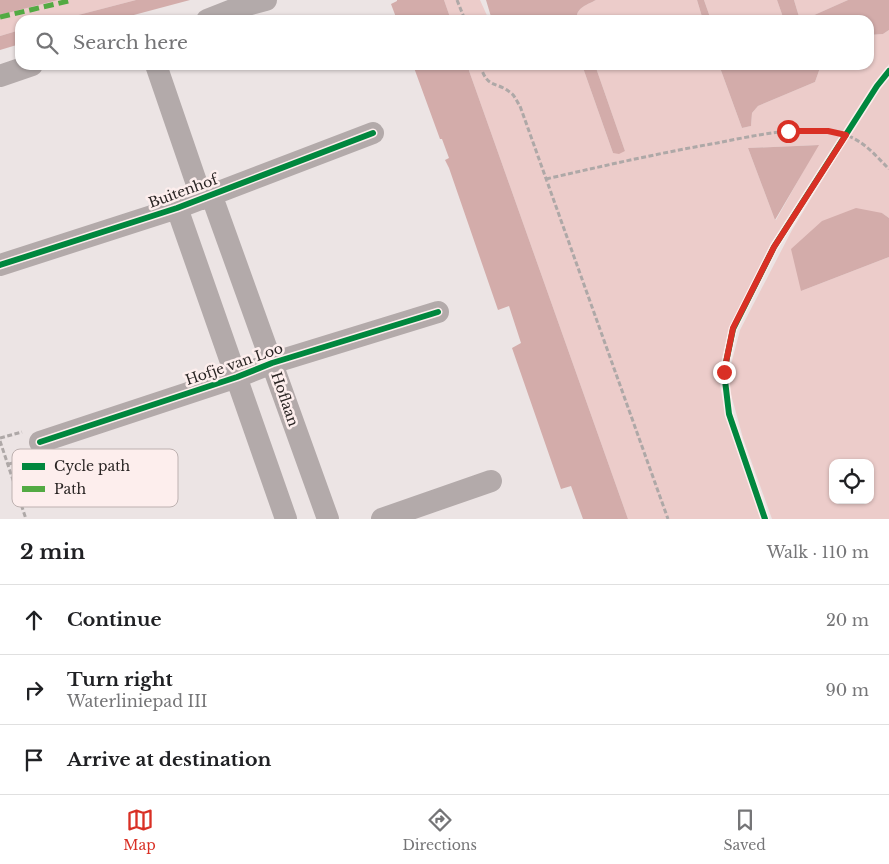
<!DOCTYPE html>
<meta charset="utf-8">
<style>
:root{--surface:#fff;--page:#f2f2f2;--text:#202124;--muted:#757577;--line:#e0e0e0;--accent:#d93025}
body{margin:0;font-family:"Libre Baskerville",serif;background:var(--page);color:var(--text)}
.controls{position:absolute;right:15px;bottom:15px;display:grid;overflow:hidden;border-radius:10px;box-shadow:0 1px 4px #0004}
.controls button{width:45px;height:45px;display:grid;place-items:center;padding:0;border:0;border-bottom:1px solid var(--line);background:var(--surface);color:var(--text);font:25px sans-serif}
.stop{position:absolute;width:15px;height:15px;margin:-11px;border:4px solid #d93025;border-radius:50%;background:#fff}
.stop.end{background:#d93025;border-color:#fff;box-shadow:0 1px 5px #0008}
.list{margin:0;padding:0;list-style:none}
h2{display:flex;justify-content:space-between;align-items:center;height:65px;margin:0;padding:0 20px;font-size:21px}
h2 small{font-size:16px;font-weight:400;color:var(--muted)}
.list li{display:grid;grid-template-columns:32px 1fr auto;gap:15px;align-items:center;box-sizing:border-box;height:70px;padding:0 20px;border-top:1px solid var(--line)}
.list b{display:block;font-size:19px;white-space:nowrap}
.list p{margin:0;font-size:16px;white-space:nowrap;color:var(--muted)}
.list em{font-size:16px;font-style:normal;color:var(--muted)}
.icon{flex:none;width:28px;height:28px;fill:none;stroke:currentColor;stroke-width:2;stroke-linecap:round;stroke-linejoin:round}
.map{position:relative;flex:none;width:889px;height:519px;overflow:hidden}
.search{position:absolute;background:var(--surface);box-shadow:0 1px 4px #0004;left:15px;right:15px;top:15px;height:55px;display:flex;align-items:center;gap:12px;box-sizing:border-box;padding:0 18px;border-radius:15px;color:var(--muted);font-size:19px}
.sheet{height:275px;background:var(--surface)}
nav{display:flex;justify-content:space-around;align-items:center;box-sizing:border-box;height:70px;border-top:1px solid var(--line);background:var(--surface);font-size:14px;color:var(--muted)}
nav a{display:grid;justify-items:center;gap:2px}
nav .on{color:var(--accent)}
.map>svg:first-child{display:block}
.green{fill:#ecccca;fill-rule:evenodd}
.water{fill:#d3acaa}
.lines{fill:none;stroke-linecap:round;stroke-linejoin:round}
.path{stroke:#aea8a7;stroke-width:3;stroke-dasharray:5 2.5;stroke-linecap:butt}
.minor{stroke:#b3aaaa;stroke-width:22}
.quiet{stroke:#53aa43;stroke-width:5;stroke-dasharray:10 5;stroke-linecap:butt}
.cycleway-casing{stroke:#fdeeed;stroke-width:9}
.cycleway{stroke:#00873e;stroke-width:6}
.route{stroke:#d93025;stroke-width:6}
.labels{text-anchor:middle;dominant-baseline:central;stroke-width:5;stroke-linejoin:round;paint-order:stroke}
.street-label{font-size:14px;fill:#292423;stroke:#fdeeed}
.key{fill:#fdeeed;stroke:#bdb1b0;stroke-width:1}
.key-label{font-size:14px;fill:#292423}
</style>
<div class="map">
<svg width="889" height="519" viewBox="0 0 889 519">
<rect width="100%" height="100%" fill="#ece4e4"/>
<path class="green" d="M58,0H136L59,20H20V30L0,36V15Z
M444,0H480L489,20H451Z
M596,0H697L703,20H577C575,8 587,5 596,0Z
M704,0H777L784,20H711Z
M794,0H848L803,20H800Z
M889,30V64L769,248L728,334L718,375L726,417L762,519H628L467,65H582L613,153L625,151L595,65H719L742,128L751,126L752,113L758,106L815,82L821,65H869V35L883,34ZM818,145L776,220H775L748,148Z
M889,78V218L882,213L801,291L889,257V519H772L743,438L727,380L740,330L792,230L874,95ZM833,463H870V500H833Z"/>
<path class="water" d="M0,0H58L0,15Z
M136,0H190L115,20H59Z
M397,0H444L451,20H397L391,4L397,1Z
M486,0H596C587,5 575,8 577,20H492Z
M697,0H704L711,20H703Z
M777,0H794L800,20H784Z
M848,0H889V30L883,34L869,35V20H803Z
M20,30V44L0,50V36Z
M413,65H467L628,519H583L571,486L561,489L512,348L521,343L509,306L498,310L449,168L445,160L449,158L442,139H440Z
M582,65H595L625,151L619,154L613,153Z
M719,65H821L815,82L758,106L752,113L751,126L742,128Z
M819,145L775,220L748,148Z
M856,208L882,213L889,218V257L801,291L791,249L822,221Z"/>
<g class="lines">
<path class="path" d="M457,0L465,20
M480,65C488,90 495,80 511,93C515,96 517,102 520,106L668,519
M546,179C603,166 659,153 717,143C758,135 803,124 845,135C863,140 876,156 889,169
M0,438L22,432
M0,441L26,519
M9,464L27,459"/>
<path class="minor" d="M207,20L240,7L266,0
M156,65L202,199
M0,76L32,65
M211,194L328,519
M177,208L286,519
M0,265L177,208L373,133
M40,442L237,377L272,363L438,312
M382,519L491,481"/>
<path class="quiet" d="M0,17L73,0"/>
<g class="cycleway-casing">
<path id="cycleway" d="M0,265L177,208L373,133
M40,442L237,377L272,363L438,312
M765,519L729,414L724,372L733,329L774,247L877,86L889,71"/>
</g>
<use href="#cycleway" class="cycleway"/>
</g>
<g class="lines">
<path class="route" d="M724,372L733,328L774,247L846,135L828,131H788"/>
</g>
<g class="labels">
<g class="street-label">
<text transform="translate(183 191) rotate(-20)">Buitenhof</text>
<text transform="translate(234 364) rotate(-19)">Hofje van Loo</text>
<text transform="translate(285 399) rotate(71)">Hoflaan</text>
</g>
</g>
<rect x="12" y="449" width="166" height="58" rx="8" class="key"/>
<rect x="22" y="463" width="23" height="7" fill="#00873e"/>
<rect x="22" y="486" width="23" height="6" fill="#53aa43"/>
<g class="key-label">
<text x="54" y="471">Cycle path</text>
<text x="54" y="494">Path</text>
</g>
</svg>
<div class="controls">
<button><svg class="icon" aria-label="locate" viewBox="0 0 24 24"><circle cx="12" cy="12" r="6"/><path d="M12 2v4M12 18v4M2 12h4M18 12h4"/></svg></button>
</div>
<div class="stop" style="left:788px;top:131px"></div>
<div class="stop end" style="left:724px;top:372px"></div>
<div class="search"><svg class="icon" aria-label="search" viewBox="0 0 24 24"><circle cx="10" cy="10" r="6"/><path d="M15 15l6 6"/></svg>Search here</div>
</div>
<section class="sheet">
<h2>2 min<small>Walk · 110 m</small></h2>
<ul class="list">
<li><svg class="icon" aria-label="ahead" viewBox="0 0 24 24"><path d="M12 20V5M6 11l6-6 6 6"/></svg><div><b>Continue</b></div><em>20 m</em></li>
<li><svg class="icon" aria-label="right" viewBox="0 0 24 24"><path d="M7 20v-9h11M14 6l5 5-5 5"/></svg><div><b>Turn right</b><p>Waterliniepad III</p></div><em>90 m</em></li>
<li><svg class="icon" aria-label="arrive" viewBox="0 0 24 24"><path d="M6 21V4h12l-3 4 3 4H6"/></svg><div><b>Arrive at destination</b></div></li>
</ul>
</section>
<nav>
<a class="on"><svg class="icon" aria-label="map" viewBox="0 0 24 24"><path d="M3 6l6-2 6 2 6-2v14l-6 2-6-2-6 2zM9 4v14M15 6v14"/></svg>Map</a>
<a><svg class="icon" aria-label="directions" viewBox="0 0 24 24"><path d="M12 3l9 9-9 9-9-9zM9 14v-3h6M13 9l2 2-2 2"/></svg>Directions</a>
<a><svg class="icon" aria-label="saved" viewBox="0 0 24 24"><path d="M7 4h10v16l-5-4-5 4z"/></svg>Saved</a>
</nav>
